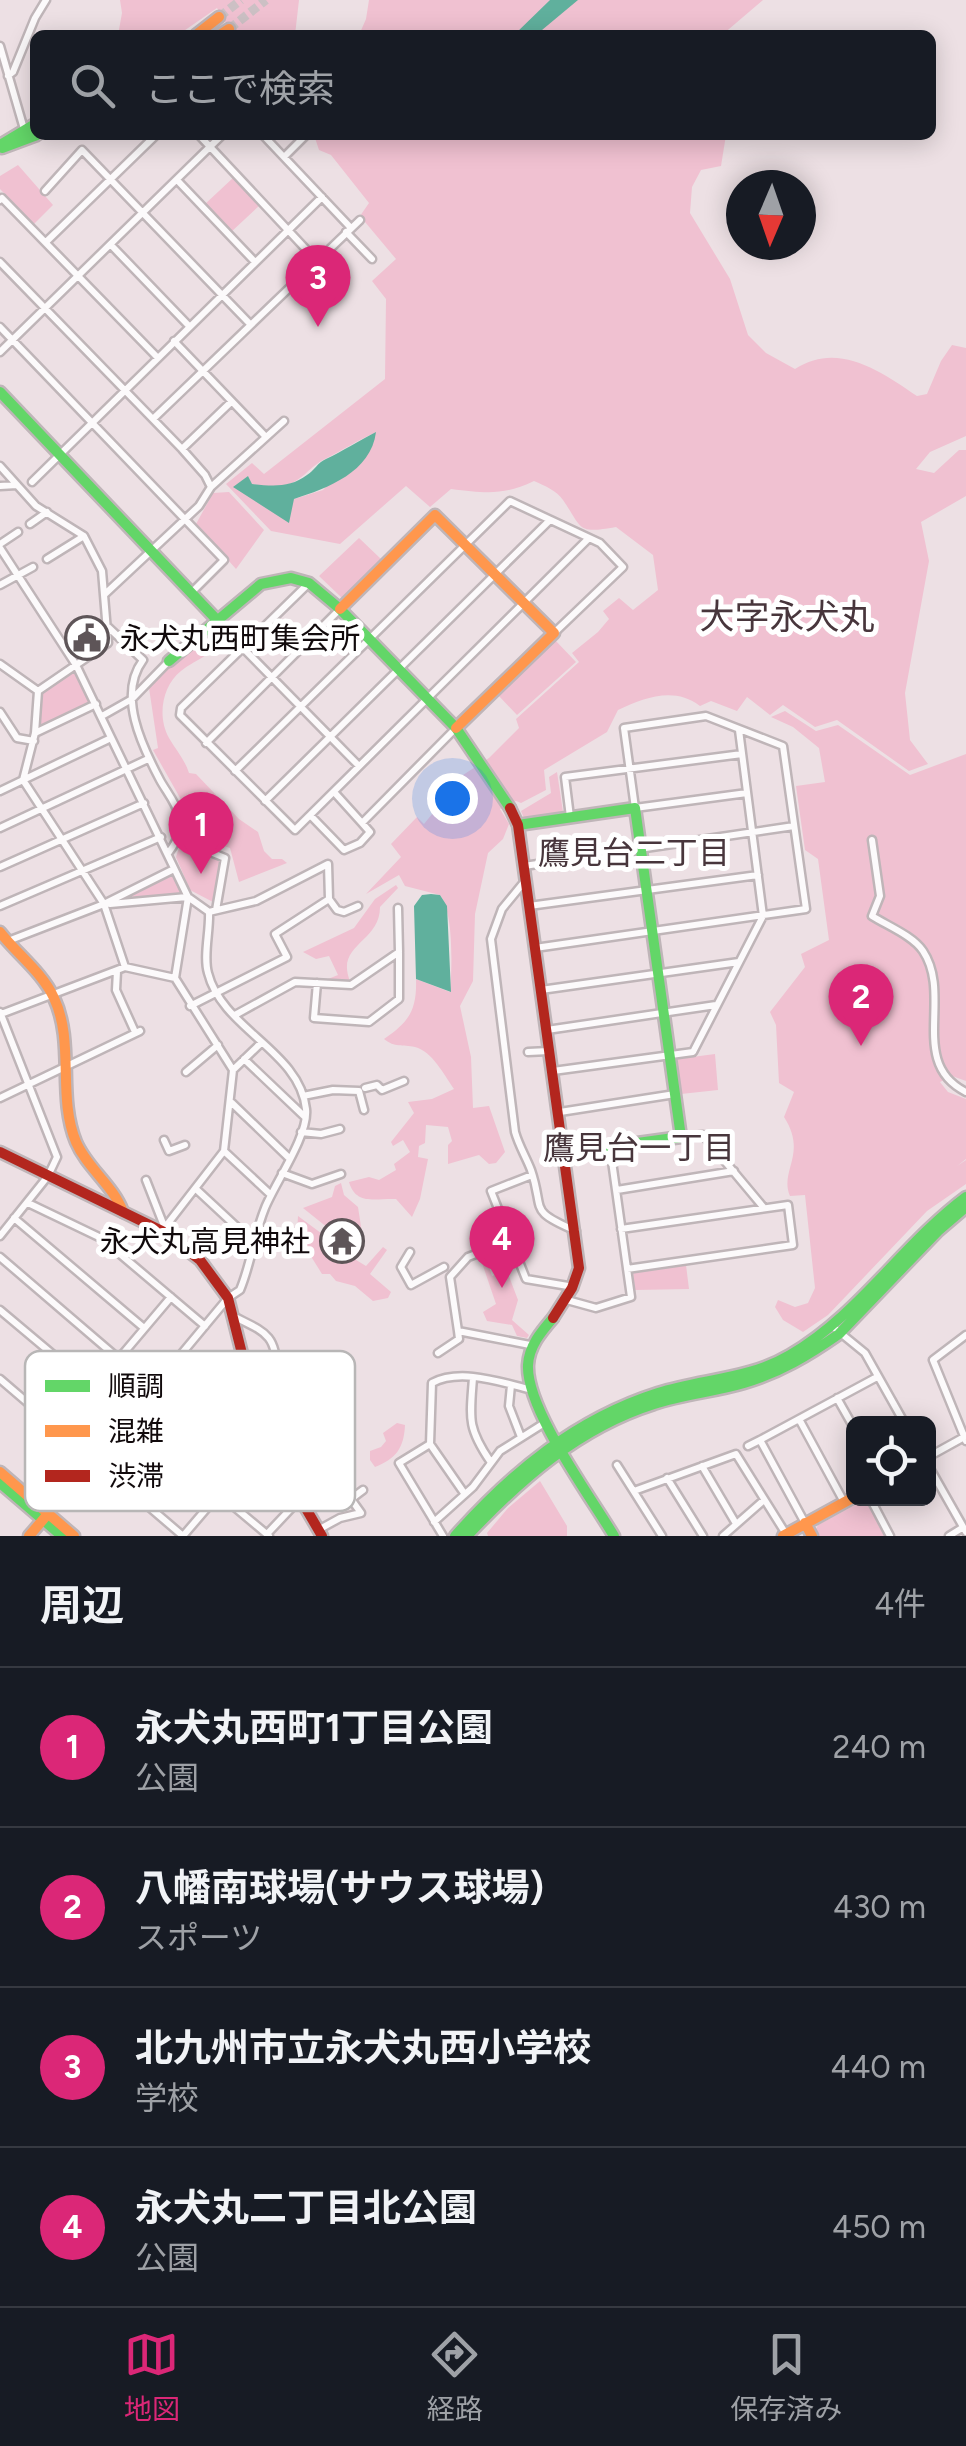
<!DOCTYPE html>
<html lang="ja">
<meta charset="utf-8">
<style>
:root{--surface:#171b24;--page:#20242c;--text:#f1f3f6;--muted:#9ea1a6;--line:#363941;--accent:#db2777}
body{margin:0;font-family:Figtree,"Noto Sans JP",sans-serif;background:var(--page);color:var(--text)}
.controls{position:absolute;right:30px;bottom:30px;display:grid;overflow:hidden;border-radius:15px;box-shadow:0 5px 25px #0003}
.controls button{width:90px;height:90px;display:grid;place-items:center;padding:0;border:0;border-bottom:2px solid var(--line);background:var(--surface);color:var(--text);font:50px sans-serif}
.compass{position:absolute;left:726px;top:170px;width:90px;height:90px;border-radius:50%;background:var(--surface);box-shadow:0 5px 25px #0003;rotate:182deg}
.you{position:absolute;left:452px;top:798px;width:35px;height:35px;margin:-25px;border:8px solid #fff;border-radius:50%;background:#1a73e8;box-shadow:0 0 0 15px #1a73e833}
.badge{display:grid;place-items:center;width:65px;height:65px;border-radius:50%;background:var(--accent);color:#fff;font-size:32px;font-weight:700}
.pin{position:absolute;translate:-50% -82px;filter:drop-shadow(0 2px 5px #0008)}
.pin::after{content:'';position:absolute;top:52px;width:35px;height:30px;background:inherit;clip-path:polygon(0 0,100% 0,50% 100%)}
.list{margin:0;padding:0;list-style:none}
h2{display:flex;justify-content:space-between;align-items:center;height:130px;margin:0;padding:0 40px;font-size:42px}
h2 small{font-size:32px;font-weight:400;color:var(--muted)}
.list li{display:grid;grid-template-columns:65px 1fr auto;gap:30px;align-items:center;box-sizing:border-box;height:160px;padding:0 40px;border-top:2px solid var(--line)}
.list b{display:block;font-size:38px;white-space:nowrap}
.list p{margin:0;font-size:32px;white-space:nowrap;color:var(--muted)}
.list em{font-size:32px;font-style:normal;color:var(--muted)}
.icon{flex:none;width:55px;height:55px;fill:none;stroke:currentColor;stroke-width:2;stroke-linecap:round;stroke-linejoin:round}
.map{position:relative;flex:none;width:966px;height:1536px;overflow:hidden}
.search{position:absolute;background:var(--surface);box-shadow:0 5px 25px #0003;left:30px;right:30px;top:30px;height:110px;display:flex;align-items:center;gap:25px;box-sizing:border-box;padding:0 35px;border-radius:15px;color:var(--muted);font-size:38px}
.sheet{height:770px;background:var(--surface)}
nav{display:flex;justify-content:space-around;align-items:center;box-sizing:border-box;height:140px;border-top:2px solid var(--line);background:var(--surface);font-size:28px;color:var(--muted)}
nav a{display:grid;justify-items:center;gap:5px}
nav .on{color:var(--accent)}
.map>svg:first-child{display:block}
.green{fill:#f0c1d1;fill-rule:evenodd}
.water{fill:#60b09d}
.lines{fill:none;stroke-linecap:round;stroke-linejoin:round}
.primary-tunnel{stroke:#ccc0c4;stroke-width:9;stroke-dasharray:9 4.5;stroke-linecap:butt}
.street-casing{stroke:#bfb5b8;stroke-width:11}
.fast-casing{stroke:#bfb5b8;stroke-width:15}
.slow-casing{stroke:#bfb5b8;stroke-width:15}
.jam-casing{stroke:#bfb5b8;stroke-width:15}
.street{stroke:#fcfafb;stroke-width:6}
.fast{stroke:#63d668;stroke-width:10}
.slow{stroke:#ff974d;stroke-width:10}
.jam{stroke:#b3261e;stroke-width:10}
.labels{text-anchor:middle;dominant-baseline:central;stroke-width:10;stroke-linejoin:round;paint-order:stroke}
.poi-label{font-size:30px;fill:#110a0c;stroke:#fff;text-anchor:start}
.neighbourhood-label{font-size:32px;fill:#48363c;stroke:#fff}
.quarter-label{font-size:35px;fill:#48363c;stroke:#fff}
.key{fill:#fff;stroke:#b8b6b6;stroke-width:2.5}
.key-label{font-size:28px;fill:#110a0c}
</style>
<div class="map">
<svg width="966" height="1536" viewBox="0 0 966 1536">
<rect width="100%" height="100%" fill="#ede0e4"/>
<path class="green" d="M120,0H299L295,35H233L217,8L178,35L142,32L140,35H118L122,13Z
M369,0H763L722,35H359L366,19Z
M314,135H726L721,166L701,170L692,187L690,213L730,279L748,335L766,353L795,369C838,341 880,371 917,396L927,394L941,361L952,345L966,348V436L930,452L916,469L934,473L959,450H966V496L921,522L929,561L905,693L910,740L928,764L909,771L837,720L815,727L783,705L770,715L747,697L737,711L711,701L700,706C674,686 644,698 618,710L607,732L544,770L546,790L521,803L516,801L500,809L509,824L503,839L488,853L475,914L473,981L460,1006L471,1057L473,1108L489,1106L505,1152L496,1163L489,1164L479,1155L448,1164V1145L452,1141L448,1127L426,1125L425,1143L419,1146L418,1157L428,1159L420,1199L412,1217L396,1199C376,1198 356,1206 349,1182L369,1177L379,1180L396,1170L394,1164L410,1152L403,1140L393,1146L391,1142L414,1113L408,1102L432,1099L454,1089C444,1075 432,1051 415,1047C402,1044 395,1048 384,1039C409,1022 417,1010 416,979L450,992C452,970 454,912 440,895L405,886L399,875L366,894L401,857L391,844L417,817L424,824L437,808L434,794L489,758L519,728L516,719L579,662L572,653L598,632L609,619L603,611L619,598L633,610L658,590L653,555L616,527C576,534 583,529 563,500C556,490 545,486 534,481C503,496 485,493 451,489L430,507L406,486L340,544L271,531L226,484L252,463L264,474L385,379L386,299L372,281L396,259L360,216L369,203L331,155L319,150ZM375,433L323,490L294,499L234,487L248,476L251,484C259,485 268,487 276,487C300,486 308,467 325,459C342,451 357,440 375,433Z
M18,165L53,205L34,224L0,189V176Z
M234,177L260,205L230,233L204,205Z
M229,492L264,530L236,569L196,524L213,493Z
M359,538L381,559L342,598L319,576Z
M213,629L218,642C205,660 196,659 181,671C162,686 157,717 169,738C176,750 185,760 189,773L196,774L239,819L258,832L264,851L272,859H282L287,863L239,882L230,848L187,834L188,812L153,750L158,748L149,688L175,660Z
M555,640L576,662L517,715L498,695Z
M75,671L92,703L38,727L40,694Z
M785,711L816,731L838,725L910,775L966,754V1081L952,1076L940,1082L948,1092L966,1099V1159L957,1166L966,1160V1184L927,1211L828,1315L803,1332L783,1320L775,1307L778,1300L795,1307L808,1303L815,1288L805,1195L790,1196C779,1171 808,1154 784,1117L794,1092L779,1083L776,1025L770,1012L805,967L801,954L829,940L818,859L805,850L796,786L825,782L819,748L793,727L771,717Z
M557,772L563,812L524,818L521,811L551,793L549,777Z
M180,845L220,859L213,902L190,890L176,857Z
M173,874L184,895L120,899Z
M396,885L398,888L380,907C380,943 335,944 350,981L328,979L338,975L329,956L316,959L303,952L354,928L375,899Z
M715,1054L718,1090L681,1094L677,1059Z
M341,1183L344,1195L358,1207L362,1233L356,1238L333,1232L303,1208L332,1197L335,1186Z
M298,1216L333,1242V1246L366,1266L383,1247L387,1250L370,1274L391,1292L388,1298L373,1301L355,1286L336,1281L330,1274H322L297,1234Z
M485,1255L492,1276L507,1271L518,1300L512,1320L529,1335L527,1338L517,1336L512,1325L487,1321L483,1312L496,1304L480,1257Z
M686,1265L689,1289L635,1290L633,1273Z
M397,1423L405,1425C404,1448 396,1459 375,1467L370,1460V1451L381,1447L386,1441L383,1433Z
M540,1481L567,1526V1536H488L487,1533L508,1508Z
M866,1499L886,1536H818L815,1531L818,1525Z"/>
<path class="water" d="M550,0H578L536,35H514Z
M376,432C371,472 328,488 294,499L289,523L233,487L248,476L252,484C272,486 290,488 307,475C314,471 318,462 326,459C343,451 358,441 376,432Z
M431,894L440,895L447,906L451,992L416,979L414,906L422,895Z"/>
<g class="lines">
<path class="primary-tunnel" d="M219,17L241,0
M229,29L266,0"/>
<g class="street-casing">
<path id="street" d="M0,46L24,129
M8,76L13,72L35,18L46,0
M199,135L316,260
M263,135L351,228
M284,157L306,135
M177,180L255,262
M45,191L82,150L250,324
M0,200L2,198L157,357
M346,232L372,259
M46,242L156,135
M111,245L189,326
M0,262L182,449L205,475L211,487L199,506L105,594
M0,327L224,560L192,592
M174,341L266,437
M0,352L222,135
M153,419L360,220
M182,449L231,402
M0,466L36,506L84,536L102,571L108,643L38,691
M32,482L322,197
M0,486L17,485
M211,487L284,421
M30,524L47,512
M0,544L18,532
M0,548L76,665L188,897L209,912C210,931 203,956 208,973C222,1029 300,1051 306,1109C309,1135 275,1183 265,1208C254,1235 251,1264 240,1290L228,1298L49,1513
M47,559L84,536
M308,584L181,708L180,715L295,830L589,538
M0,585L33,567
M108,627L143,660C117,695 142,746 160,780C166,791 176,803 179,815C184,829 177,841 169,852
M243,648L359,766
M0,664L38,691
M38,691L35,733L23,780L104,904L125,967
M0,712L17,738L34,741
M102,716L132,699L169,661
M35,733L96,704
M206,743L340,609
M235,771L510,501L600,543L623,567L554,633
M0,791L111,738
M334,792L362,823L456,728
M265,801L550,520
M311,816L344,850L360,843L370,832L362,823
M570,817L565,777L742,754
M0,828L148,759
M178,839L225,858L216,910
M872,840L880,896L872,916C888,926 913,936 923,951C953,996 908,1063 966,1092
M524,866L794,826
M0,867L144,803
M525,881L502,909L491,939L515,1132C519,1146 526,1157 531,1170C545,1211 527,1210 576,1231
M329,899L337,910L344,912L358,906
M110,904L187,897
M0,906L161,837
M529,906L758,875
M8,941L104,904L174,869
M535,948L806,909L783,746L706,716L624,728L635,808L747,793
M117,971L116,990L135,1032
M317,983L314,1018L369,1022L399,999V953
M541,990L739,962
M190,1006L287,957L275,934L329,899L328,864L256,901L209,912
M0,1012L57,1157L48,1176L0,1236
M1,1014L125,967L175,978
M235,1015L295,982L351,985L399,952L398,908
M547,1030L716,1005
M528,1052L549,1051
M244,1059L305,1117
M233,1070L261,1043
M553,1071L693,1052L763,916L739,730
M186,1072L218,1045
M365,1088L377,1085L382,1090L404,1081
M303,1096L333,1090L359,1091L364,1110
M0,1098L140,1031
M232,1103L288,1157
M560,1112L675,1094
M301,1132L321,1134L340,1129
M681,1137L703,1135L764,1208
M164,1140L169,1151L185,1145
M224,1151L271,1195
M282,1173L312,1184L341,1174
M532,1175L491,1191L526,1279L574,1287
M146,1180L164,1226
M196,1189L254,1243
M617,1190L734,1171
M28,1203L101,1238L205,1326
M14,1218L144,1328
M621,1229L788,1205L793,1245L627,1269
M162,1231L224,1151L233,1070L175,978L188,897
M513,1240L468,1257L450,1277L458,1331L530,1345
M410,1252L401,1267L411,1285L444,1267
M0,1257L119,1359
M567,1300L596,1308L631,1297L610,1147
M0,1310L269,1536
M233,1316C264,1332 276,1333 277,1371
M832,1326L865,1353L905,1424
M966,1335L933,1360L966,1441
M438,1353L459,1339L458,1331
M167,1372L242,1439L262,1433
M473,1378C470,1418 467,1427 490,1461
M0,1379L183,1536
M511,1385L509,1406L521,1437
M94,1388L171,1297
M837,1398L854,1428
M256,1413L298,1395L310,1432L320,1448
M799,1419L844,1502
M430,1444L464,1493
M748,1446L760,1440
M928,1457L966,1436
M617,1465L662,1536
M928,1465L966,1532
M702,1466L735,1522
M667,1478L703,1536
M634,1491L736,1454L786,1534
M870,1498L890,1536
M434,1522L473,1487L500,1451L546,1422
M805,1523L760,1440L877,1377
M318,1530L340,1518L361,1513L351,1499L363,1490
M267,1534L300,1499
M183,1536L219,1494
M443,1536L399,1463L430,1444L432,1383C460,1368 500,1382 529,1389
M723,1536L764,1500
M949,1536L962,1528"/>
</g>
<g class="fast-casing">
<path id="fast" d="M0,145L35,124
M2,148L37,135
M0,392L217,620
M169,661L261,584L291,578L309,583L340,609L456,728L510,808
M518,825L635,808L681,1137L565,1153
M553,1318C541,1332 529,1346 528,1365C526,1409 590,1496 614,1536
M0,1483L62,1536
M455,1536C512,1472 576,1419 658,1393C702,1379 750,1379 790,1355C859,1315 903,1244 966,1197
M467,1536C520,1480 578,1428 654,1404C683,1394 714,1392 744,1383C779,1373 809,1355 839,1334L938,1231L966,1207"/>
</g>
<g class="slow-casing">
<path id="slow" d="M196,35L219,17
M220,35L229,29
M340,609L435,515L554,633L456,728
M0,932C17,954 42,972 54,998C75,1043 57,1096 76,1142C87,1168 113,1185 123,1212
M0,1472L74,1536
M805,1523L812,1536
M29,1536L47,1515
M783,1536L854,1497"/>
</g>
<g class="jam-casing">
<path id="jam" d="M510,808L518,825L579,1268L572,1288L553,1318
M0,1152L162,1231L200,1260L228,1298L262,1433L322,1536"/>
</g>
<use href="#street" class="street"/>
<use href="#fast" class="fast"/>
<use href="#slow" class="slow"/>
<use href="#jam" class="jam"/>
</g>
<defs>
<g id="civic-ring" transform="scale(2.25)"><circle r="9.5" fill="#fff" stroke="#5e5558" stroke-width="1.5"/><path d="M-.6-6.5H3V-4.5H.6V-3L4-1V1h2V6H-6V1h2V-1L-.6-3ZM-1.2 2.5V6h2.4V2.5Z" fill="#5e5558"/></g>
<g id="temple-ring" transform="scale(2.25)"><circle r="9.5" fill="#fff" stroke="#5e5558" stroke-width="1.5"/><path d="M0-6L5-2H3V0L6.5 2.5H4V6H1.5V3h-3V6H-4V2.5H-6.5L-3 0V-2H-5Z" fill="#5e5558"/></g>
</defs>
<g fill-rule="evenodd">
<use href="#civic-ring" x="87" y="638"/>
<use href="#temple-ring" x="342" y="1241"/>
</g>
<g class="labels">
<g class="poi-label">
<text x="120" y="638">永犬丸西町集会所</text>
<text x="310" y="1241" text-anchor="end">永犬丸高見神社</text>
</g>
<g class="neighbourhood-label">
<text x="634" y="853">鷹見台二丁目</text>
<text x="639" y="1148">鷹見台一丁目</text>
</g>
<g class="quarter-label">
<text x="787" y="617">大字永犬丸</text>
</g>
</g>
<rect x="25" y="1351" width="330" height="160" rx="15" class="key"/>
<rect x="45" y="1380" width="45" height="12" fill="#63d668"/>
<rect x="45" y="1425" width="45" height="12" fill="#ff974d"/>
<rect x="45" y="1470" width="45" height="12" fill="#b3261e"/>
<g class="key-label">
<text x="108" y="1396">順調</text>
<text x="108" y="1441">混雑</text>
<text x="108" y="1486">渋滞</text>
</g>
</svg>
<div class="controls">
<button><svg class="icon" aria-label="locate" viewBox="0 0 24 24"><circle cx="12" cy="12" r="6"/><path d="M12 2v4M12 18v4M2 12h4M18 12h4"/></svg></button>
</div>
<svg class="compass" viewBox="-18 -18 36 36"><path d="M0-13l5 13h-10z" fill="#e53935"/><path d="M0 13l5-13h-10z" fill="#9ea1a6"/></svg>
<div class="you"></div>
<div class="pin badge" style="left:201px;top:874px">1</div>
<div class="pin badge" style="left:861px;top:1046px">2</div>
<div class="pin badge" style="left:318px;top:327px">3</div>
<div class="pin badge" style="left:502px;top:1288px">4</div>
<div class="search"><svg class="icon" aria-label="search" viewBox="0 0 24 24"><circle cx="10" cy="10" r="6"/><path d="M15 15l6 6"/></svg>ここで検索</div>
</div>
<section class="sheet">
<h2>周辺<small>4件</small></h2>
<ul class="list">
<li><span class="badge">1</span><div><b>永犬丸西町1丁目公園</b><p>公園</p></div><em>240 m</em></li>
<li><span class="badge">2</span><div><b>八幡南球場(サウス球場)</b><p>スポーツ</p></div><em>430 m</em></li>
<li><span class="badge">3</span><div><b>北九州市立永犬丸西小学校</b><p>学校</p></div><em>440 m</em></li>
<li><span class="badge">4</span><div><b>永犬丸二丁目北公園</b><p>公園</p></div><em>450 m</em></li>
</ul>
</section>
<nav>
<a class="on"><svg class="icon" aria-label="map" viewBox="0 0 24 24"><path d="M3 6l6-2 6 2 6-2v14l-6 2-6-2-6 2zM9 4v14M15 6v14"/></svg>地図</a>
<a><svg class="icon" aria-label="directions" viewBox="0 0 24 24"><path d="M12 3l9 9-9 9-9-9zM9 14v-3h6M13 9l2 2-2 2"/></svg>経路</a>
<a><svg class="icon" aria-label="saved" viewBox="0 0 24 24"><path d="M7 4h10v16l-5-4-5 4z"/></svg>保存済み</a>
</nav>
